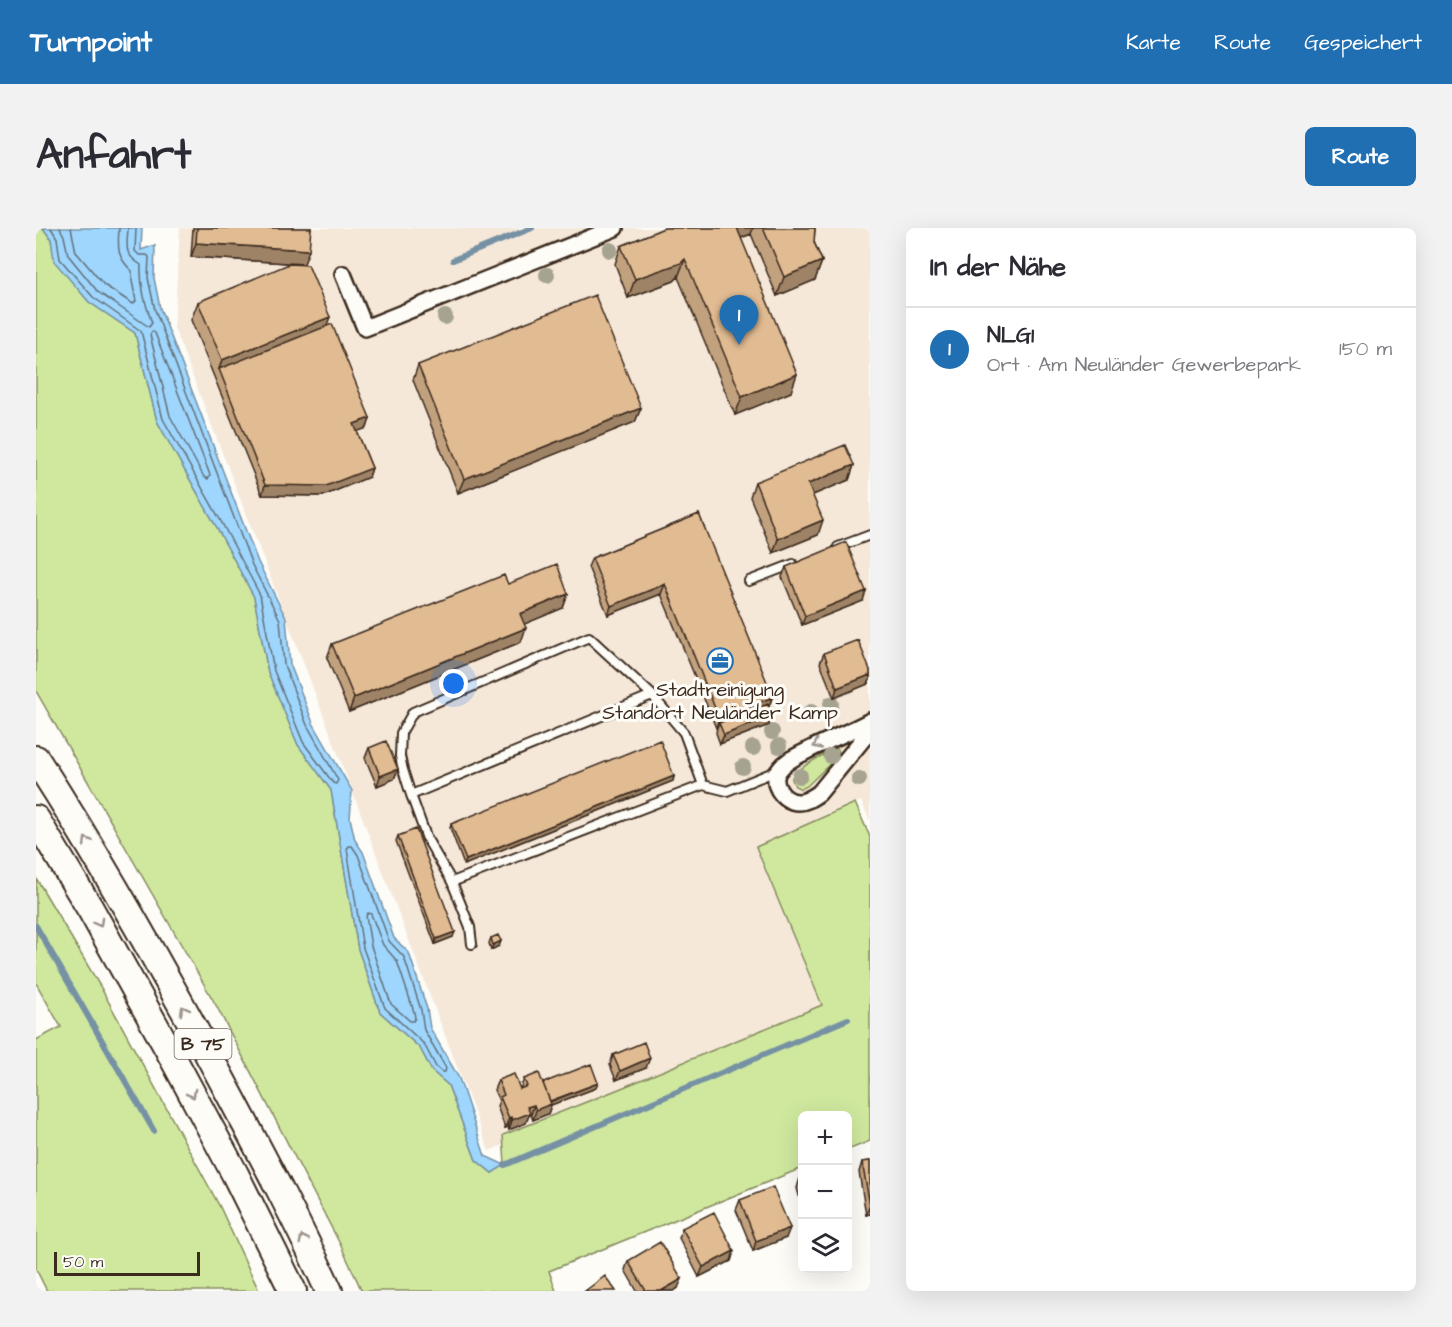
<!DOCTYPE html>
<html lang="de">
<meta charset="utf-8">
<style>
:root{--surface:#fff;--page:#f2f2f3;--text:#2b2b33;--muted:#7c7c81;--line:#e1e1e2;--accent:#1f6fb2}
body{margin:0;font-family:"Architects Daughter",sans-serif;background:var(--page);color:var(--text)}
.controls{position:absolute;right:18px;bottom:18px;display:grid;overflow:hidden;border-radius:9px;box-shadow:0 6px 24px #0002}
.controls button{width:54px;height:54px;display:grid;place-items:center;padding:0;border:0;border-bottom:2px solid var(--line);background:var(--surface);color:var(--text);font:30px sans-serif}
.scale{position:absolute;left:18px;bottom:15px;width:146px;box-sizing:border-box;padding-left:6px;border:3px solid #3b2a1e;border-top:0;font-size:16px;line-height:21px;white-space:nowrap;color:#3b2a1e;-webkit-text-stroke:4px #fdfcf7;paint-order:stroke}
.you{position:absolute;left:418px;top:456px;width:21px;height:21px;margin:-15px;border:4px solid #fff;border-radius:50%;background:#1a73e8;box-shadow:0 0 0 9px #1a73e833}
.badge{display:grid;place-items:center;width:39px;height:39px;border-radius:50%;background:var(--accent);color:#fff;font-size:20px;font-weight:700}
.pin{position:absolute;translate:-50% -50px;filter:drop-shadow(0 2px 3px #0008)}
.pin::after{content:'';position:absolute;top:32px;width:21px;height:18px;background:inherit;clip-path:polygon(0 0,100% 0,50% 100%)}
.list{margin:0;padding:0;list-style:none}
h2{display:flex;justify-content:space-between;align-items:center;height:78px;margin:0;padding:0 24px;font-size:26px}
h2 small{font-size:20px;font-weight:400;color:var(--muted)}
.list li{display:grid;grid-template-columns:39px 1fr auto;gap:18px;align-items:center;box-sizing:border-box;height:84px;padding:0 24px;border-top:2px solid var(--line)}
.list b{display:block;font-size:22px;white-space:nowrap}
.list p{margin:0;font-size:20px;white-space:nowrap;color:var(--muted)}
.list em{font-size:20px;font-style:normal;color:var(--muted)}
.icon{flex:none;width:33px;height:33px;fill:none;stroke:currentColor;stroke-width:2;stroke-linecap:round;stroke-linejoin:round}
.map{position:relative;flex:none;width:834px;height:1063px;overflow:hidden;border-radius:9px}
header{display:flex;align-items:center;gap:36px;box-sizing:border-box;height:84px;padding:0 30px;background:var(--accent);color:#fff}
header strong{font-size:28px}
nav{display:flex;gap:33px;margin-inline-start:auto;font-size:21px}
.intro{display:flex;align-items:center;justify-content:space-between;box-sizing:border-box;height:144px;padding:0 36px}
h1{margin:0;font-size:42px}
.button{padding:15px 27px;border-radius:9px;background:var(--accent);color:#fff;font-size:21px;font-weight:700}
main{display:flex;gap:36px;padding:0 36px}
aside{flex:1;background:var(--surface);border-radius:9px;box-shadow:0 6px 24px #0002}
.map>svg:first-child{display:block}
.built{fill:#f5e8d9}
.green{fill:#cfe89e;stroke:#85895e;stroke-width:1.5}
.water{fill:#9ed6fe;stroke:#7691a4;stroke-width:1.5}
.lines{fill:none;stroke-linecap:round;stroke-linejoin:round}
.shore{stroke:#636f78;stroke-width:1.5}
.stream{stroke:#7691a4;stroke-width:6}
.service-casing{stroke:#3b2a1e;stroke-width:12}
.minor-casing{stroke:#3b2a1e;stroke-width:20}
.trunk-casing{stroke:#3b2a1e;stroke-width:30}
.service{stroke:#fdfcf7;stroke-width:8}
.minor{stroke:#fdfcf7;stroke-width:15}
.trunk{stroke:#fdfcf7;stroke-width:26}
.tree{fill:#a7a391}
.wall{fill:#c2a17e;stroke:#3b2a1e;stroke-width:1.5}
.shaded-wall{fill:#9e8366;stroke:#3b2a1e;stroke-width:1.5}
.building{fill:#e1bb92;stroke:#3b2a1e;stroke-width:1.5}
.oneway{stroke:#9c938a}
.labels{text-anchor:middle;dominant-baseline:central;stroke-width:6;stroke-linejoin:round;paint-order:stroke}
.shield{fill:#fdfcf7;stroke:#75695f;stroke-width:1.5}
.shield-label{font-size:18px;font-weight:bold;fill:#3b2a1e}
.poi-label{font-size:20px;fill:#3b2a1e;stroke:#fdfcf7}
</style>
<header>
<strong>Turnpoint</strong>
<nav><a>Karte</a><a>Route</a><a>Gespeichert</a></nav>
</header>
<div class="intro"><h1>Anfahrt</h1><a class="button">Route</a></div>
<main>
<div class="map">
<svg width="834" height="1063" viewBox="0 0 834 1063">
<rect width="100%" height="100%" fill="#fdfcf7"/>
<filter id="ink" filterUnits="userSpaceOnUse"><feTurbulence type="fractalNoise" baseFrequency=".0167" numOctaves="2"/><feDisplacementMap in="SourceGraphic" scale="12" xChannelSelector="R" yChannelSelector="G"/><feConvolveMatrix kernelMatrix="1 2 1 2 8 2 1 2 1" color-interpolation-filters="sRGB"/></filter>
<g filter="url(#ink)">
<path class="built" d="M144,0H834V593L825,573L726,616L793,785L453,923L264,426L138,100Z"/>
<path class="green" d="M0,0H7L15,11L19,33L53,74L99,105L121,193L180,298L218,369L232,444L262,517L295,562L322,721L344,784L384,820L396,843L412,857L440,932L456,945L469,936L467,907L583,861L786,777L720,619L819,575L834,609V913L812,922V888H766V940L513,1043L520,1063H326L304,1016L181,779L0,463Z
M798,521H802L803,525L801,529L771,558L765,561L759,558C758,556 755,552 756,549C759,542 790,525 798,521Z
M0,650L64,758L184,979L223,1063H11L0,1041V812L25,799L0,755Z"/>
<path class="water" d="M7,0H106L105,22L119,17L118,50L124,80L222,334L250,390L254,436L277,495L316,563L314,590L319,612L327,624L358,710L373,725L391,781L394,800L423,850L449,928L469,937L456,945L440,932L412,857L396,843L384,820L344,784L322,721L295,562L262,517L232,444L218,369L180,298L121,193L99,105L53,74L18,33L15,11Z"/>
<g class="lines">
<path class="shore" d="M15,0L21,10L24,31L57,69L105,103L127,191L186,295L224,367L238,443L267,514L297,555L300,556L302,552L271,497L248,437L244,392L216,337L119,82L112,50L113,29L111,27H103L99,23L100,0
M24,0L28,8L32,27L62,64L113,99L116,95C109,76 104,57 105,37C87,25 91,20 92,0
M35,0L40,24L68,57L97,76L100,73L96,53V43C80,28 82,20 83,0
M116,103L119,105L174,247L172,251L168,249L134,188L114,107Z
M313,618H316L322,627L353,713L368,729L385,782L388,802L410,840L409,844H406L400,839L388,816L349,780L327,720L311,621Z
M332,685L335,686L347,717L361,733L378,784L379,790L377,793H374L355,776L335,718L330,688Z"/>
<path class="stream" d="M417,32L496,0
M0,698L118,903
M469,937L812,791"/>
<g class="service-casing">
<path id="service" d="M802,319L834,307
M713,353L757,336
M375,567L367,542L364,528L365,505L377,484L553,409L616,467
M416,654L391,611L375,567L616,467L648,505L667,557
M436,716L434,699L416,654L667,557L691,563L740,543"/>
</g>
<g class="minor-casing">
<path id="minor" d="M307,46L329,100L579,0
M834,493C812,505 789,513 767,525C759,529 750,533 744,541C733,553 746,574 762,574C770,574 776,570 783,565L827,511L834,499"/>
</g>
<g class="trunk-casing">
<path id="trunk" d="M0,531C70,640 134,754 195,869C229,933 263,997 293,1063
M0,591L55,682L131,819L199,946L257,1063"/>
</g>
<use href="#service" class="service"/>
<use href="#minor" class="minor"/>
<use href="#trunk" class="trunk"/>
</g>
<g class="tree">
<circle cx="574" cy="22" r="8"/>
<circle cx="511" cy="47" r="8"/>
<circle cx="409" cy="89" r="8"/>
<circle cx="795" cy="476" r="8"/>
<circle cx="775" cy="484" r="8"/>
<circle cx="736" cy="504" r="8"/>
<circle cx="743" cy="518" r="8"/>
<circle cx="717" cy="520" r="8"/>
<circle cx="795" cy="528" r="8"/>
<circle cx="707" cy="539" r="8"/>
<circle cx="764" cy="548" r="8"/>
<circle cx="823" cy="551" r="8"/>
</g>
<path class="wall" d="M157,0H275L268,36L155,29Z
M628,0H779L778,14L786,33L779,52L741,68L715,6L705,10L755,164L699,187L642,49L638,53L592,70L579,36L585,18Z
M162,74L290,98L334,190L331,200L321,203L336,240L333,249L287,268L226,267L155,92Z
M382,137L605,180L599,194L422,265L377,152Z
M818,237L813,252L777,267L782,307L737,325L714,269L719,254Z
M663,286L733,478V497L684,516L680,505L681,499L680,500L625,366L572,387L552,339L556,330Z
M750,339L827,373L766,397L746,349Z
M472,356L532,366L527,380L488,396L485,414L313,484L291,430L296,416Z
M788,425L834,442V452L832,456L798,470L784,435Z
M333,520L362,541L358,551L341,558L329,530Z
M638,548L637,553L428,637L414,600L415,596Z
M362,608L417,709L399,716L360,613Z
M455,710L465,713L463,718L455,722L453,715Z
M577,827L610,840L580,852L574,837Z
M488,851L507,855L560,860L515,877L512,886L497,892L495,887H493L490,895L473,902L472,899L469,900L461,878L463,873L458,862L462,852L484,861Z
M834,933V986L830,987L823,944L826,934Z
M766,949V979L761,960L764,950Z
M704,972L750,1010L717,1023L700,982Z
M646,1000L698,1023L695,1033L663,1049L643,1010Z
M592,1033L642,1060L638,1063H601L589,1042Z"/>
<path class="shaded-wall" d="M698,0H717L715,6L693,15Z
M160,15L273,22L268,36L155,29Z
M649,31L642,49L638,53L592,70L599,51Z
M786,33L779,52L741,68L748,49Z
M294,89L287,108L183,141L186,132Z
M761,146L755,164L699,187L706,169Z
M605,180L599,194L422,265L428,251Z
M334,190L331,200L315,206L318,196Z
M818,237L813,252L767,271L772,256Z
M336,240L333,249L287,268L226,267L229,257Z
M787,292L782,307L737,325L742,311Z
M629,356L625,366L572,387L575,378Z
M830,363L827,373L766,397L769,388Z
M532,366L527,380L479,400L484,386Z
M490,400L485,414L313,484L318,470Z
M834,447V452L832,456L798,470L801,460Z
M737,469L733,478L684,498L683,495L681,499L680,500L683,490Z
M736,487L733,497L684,516L688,507Z
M362,541L358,551L341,558L344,548Z
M638,548L637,553L428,637L430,632Z
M419,704L417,709L399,716L400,711Z
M465,713L463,718L455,722L457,717Z
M614,830L610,840L580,852L584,843Z
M562,855L560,860L515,877L512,886L497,892L500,882L511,875Z
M498,877L495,887H493L490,895L473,902L476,892L491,879Z
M475,889L472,899L469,900L473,890Z
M834,977V986L830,987Z
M754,1000L750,1010L717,1023L720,1013Z
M698,1023L695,1033L663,1049L667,1039Z
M646,1051L642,1060L638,1063H625Z"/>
<path class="building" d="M161,0H275L273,22L160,15Z
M628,0H701L761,146L706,169L649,31L645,35L599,51L585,18Z
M727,0H779L778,14L786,33L748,49Z
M253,36L272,37L294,89L186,132L162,74Z
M559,67L605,180L428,251L382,137Z
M296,96L334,190L318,196L336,240L290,258L229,257L183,141Z
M809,217L818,237L772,256L787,292L742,311L719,254Z
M663,286L737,469L683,490L629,356L575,378L556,330Z
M810,314L830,363L769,388L750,339Z
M521,336L532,366L484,386L490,400L318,470L296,416L468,347L472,356Z
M822,412L834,442V447L801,460L788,425Z
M732,476L736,487L688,507L683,495Z
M624,512L638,548L430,632L415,596Z
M350,513L362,541L344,548L333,520Z
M380,601L419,704L400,711L362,608Z
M462,707L465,713L457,717L455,710Z
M608,814L614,830L584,843L577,827Z
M555,836L562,855L514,873L507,855Z
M503,845L515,876L500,882L498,877L491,879L494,885L476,892L475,889L473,890L464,869L468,867L462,852L478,846L484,861L491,858L488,851Z
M834,933V977L826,934Z
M737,959L754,1000L720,1013L704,972Z
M678,984L698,1023L667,1039L646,1000Z
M624,1014L646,1051L625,1063H610L592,1033Z
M569,1048L580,1063H549Z"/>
<defs><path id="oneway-chevron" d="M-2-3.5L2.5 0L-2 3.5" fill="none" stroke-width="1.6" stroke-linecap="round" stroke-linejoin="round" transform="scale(1.5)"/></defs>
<g class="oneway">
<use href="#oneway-chevron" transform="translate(781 517) rotate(154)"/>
<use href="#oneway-chevron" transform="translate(51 613) rotate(-121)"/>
<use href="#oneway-chevron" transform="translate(63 695) rotate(61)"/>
<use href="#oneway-chevron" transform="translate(148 782) rotate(-119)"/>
<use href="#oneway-chevron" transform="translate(156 866) rotate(62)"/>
<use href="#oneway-chevron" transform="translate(267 1011) rotate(-117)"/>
</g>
</g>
<defs>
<g id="office-ring" transform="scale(1.35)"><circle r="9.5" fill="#fdfcf7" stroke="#1f6fb2" stroke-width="1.5"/><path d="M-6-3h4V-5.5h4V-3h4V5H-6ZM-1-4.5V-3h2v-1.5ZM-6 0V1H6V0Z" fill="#1f6fb2"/></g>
</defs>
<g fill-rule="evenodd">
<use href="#office-ring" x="684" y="433"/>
</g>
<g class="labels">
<rect class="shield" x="138.5" y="801" width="57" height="30" rx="4.5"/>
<g class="shield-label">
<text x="167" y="816">B 75</text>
</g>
<g class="poi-label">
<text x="684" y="462">Stadtreinigung<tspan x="684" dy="23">Standort Neuländer Kamp</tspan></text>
</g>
</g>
</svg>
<div class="controls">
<button>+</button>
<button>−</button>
<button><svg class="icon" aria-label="layers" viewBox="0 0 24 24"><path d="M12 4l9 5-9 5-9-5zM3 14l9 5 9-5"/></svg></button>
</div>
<div class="scale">50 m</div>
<div class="you"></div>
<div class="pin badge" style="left:703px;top:117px">1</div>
</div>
<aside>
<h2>In der Nähe<small></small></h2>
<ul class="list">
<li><span class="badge">1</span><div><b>NLG1</b><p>Ort · Am Neuländer Gewerbepark</p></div><em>150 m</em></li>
</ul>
</aside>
</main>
